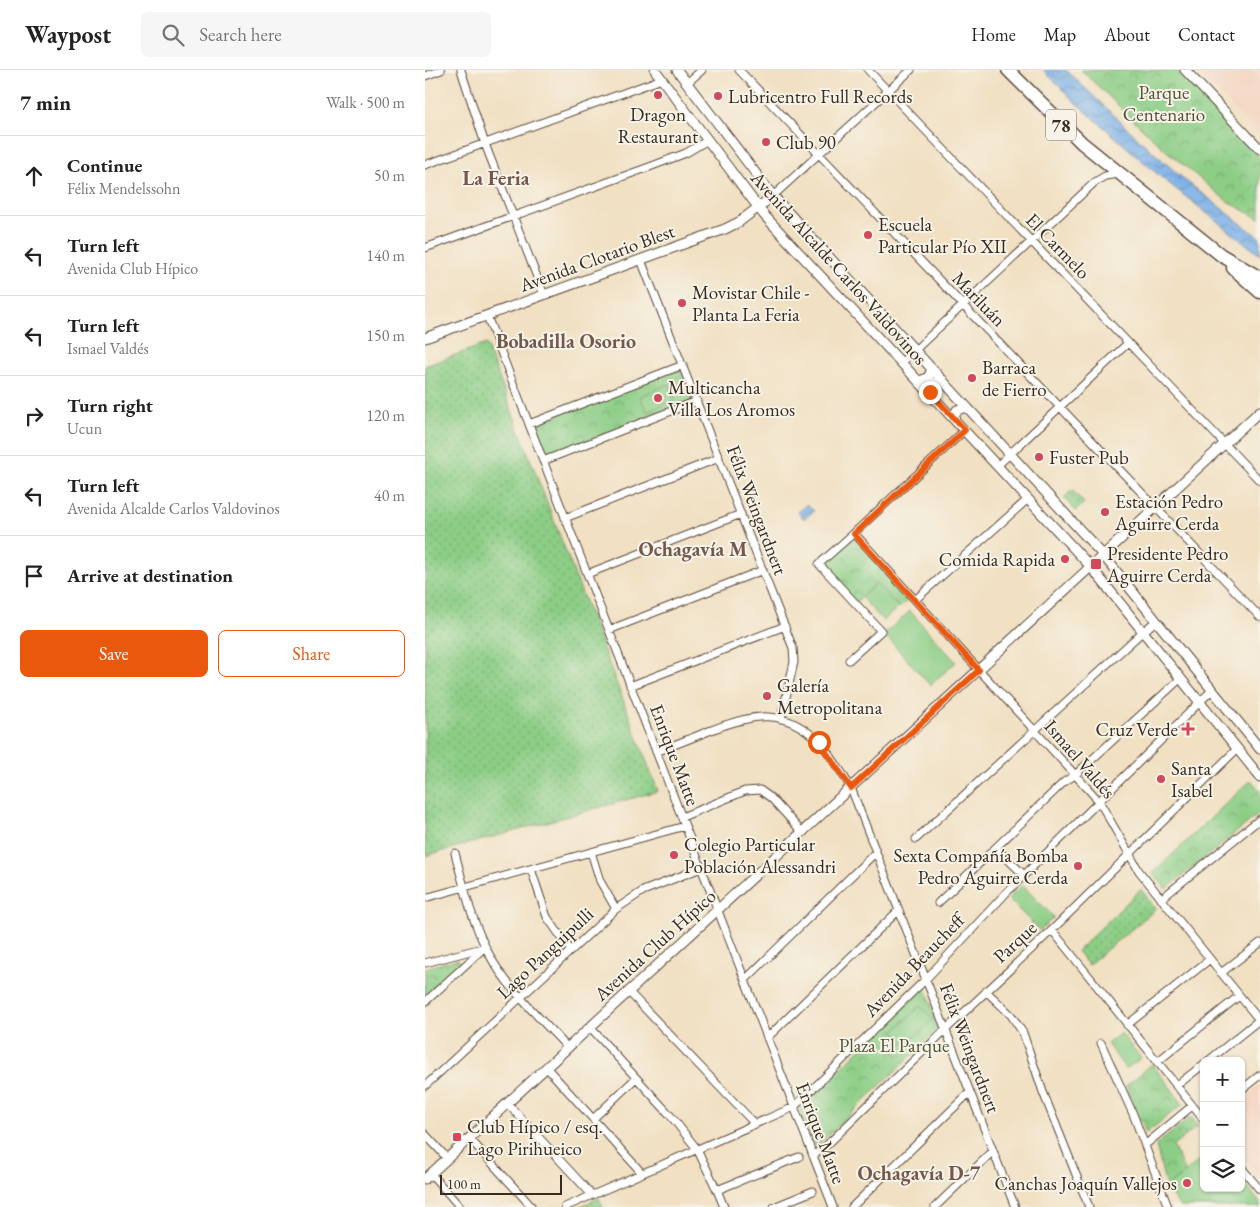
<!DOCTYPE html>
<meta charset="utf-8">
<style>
:root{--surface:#fff;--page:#f6f6f6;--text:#222;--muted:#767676;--line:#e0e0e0;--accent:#ea580c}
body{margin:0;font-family:"EB Garamond",serif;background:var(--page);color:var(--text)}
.controls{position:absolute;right:15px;bottom:15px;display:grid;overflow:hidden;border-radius:8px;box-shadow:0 1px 4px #0004}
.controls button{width:45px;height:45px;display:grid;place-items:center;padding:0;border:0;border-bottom:1px solid var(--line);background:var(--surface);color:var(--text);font:25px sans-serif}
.scale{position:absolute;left:15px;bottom:12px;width:122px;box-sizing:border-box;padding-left:5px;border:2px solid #3b2a1e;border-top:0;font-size:14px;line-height:18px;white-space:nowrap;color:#3b2a1e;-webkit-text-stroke:4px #f7f3e8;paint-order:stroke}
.stop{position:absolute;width:15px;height:15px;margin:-11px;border:4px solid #ea580c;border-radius:50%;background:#fff}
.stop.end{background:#ea580c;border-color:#fff;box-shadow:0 1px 5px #0008}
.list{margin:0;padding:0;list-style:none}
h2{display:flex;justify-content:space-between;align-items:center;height:65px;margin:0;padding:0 20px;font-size:21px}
h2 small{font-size:16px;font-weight:400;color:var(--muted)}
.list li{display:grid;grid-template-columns:32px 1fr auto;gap:15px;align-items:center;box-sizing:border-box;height:80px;padding:0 20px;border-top:1px solid var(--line)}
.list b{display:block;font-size:19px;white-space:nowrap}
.list p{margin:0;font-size:16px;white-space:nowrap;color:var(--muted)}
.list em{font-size:16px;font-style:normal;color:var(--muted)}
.actions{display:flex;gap:10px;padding:15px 20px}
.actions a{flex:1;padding:11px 0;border:1px solid var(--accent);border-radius:8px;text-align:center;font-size:18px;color:var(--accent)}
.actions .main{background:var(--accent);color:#fff}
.icon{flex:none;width:28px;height:28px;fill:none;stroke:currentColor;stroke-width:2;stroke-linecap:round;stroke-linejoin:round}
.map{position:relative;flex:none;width:835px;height:1137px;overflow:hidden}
header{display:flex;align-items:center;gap:30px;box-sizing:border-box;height:70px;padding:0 25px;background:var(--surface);border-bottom:1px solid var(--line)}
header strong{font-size:24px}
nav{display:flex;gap:28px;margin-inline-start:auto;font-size:18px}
.search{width:350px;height:45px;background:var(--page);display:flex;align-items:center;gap:12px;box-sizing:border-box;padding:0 18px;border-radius:8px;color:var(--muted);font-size:19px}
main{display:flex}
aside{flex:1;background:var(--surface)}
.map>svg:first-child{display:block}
.built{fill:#f4d3c0}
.grass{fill:url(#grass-dots);stroke:#647c52}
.park{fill:url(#park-crowns);stroke:#647c52}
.pitch{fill:#8cce86;stroke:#647c52}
.water{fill:url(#water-waves);stroke:#5a6d83}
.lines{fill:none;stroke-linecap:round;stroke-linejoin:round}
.street-casing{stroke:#564537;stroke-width:9}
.secondary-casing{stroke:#564537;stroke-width:11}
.highway-casing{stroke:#564537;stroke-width:15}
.street{stroke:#fff;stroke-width:7}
.secondary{stroke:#fff;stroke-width:9}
.highway{stroke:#fff;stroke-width:12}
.route{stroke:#ea580c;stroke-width:6}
.poi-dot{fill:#d1495b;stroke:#f7f3e8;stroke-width:2}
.labels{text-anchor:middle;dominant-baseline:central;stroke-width:4;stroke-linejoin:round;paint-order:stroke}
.shield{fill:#f7f3e8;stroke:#73665b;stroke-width:1}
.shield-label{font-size:18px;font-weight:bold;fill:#3b2a1e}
.park-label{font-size:19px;fill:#4f5338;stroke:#f7f3e8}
.poi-label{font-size:19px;fill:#3b2a1e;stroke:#f7f3e8;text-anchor:start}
.street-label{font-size:19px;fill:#3b2a1e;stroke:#f7f3e8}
.neighbourhood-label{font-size:20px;font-weight:bold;fill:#75584d;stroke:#f7f3e8}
</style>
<header>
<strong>Waypost</strong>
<div class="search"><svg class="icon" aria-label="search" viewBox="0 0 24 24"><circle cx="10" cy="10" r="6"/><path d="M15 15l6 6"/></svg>Search here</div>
<nav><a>Home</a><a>Map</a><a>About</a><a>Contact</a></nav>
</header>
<main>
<aside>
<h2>7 min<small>Walk · 500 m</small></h2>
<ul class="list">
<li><svg class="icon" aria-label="ahead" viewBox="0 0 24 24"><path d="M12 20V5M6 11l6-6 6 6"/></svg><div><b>Continue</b><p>Félix Mendelssohn</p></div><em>50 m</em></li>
<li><svg class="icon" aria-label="left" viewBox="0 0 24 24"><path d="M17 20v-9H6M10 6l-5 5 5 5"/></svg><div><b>Turn left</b><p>Avenida Club Hípico</p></div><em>140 m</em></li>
<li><svg class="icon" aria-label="left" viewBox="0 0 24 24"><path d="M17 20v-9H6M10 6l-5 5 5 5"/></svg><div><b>Turn left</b><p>Ismael Valdés</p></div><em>150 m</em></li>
<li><svg class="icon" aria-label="right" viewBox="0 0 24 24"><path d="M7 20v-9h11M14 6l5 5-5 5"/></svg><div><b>Turn right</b><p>Ucun</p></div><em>120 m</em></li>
<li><svg class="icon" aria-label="left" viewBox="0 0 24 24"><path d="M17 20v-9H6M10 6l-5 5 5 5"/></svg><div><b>Turn left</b><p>Avenida Alcalde Carlos Valdovinos</p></div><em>40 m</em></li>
<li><svg class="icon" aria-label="arrive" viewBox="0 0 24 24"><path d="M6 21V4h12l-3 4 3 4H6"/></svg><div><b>Arrive at destination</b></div></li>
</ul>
<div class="actions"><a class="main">Save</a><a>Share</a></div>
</aside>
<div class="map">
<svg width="835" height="1137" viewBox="0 0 835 1137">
<defs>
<pattern id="grass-dots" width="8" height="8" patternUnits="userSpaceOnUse" patternTransform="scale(1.25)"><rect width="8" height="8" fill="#8cce86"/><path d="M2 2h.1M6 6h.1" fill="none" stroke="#74a76d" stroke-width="1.8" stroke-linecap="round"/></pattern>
<pattern id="park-crowns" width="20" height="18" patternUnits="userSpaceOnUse" patternTransform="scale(1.25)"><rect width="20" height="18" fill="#8cce86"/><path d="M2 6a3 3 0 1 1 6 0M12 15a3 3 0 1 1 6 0" fill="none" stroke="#74a76d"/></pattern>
<pattern id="water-waves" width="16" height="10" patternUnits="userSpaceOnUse" patternTransform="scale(1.25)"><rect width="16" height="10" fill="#7ab0e8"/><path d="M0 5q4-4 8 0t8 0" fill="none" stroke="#658fbb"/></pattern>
</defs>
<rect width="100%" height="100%" fill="#f7f3e8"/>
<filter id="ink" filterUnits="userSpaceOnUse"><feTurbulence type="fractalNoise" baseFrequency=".02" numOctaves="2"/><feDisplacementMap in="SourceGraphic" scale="10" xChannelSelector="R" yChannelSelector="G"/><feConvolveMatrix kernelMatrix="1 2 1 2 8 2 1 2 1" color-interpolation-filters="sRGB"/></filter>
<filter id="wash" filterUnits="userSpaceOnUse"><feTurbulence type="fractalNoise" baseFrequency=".0096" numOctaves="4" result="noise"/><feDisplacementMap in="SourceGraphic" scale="20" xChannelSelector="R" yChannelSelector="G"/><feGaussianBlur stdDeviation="1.12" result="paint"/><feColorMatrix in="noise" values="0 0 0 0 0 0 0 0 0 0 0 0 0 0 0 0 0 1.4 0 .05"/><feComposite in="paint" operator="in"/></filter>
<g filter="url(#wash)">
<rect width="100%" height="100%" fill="#f1e0c2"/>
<path class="built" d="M770,0H835V66Z
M835,1015V1108L816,1085V1031Z"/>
<path class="grass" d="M61,274L233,721L0,786V296Z
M647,420L659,433L651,441L639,428Z
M716,819L731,839L663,895L652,881Z"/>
<path class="park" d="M656,0H752L835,88V149L802,131L737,77Z
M255,299L267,330L120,388L107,355Z
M428,467L484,529L474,538L451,514L431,532L397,495Z
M826,710L835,721V743L741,819L728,803Z
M33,889L35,893L0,925V898Z
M500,916L514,959L390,1078L374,1039Z
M727,994L758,1034L721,1063L701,1016Z
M766,1047L773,1056L748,1076L760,1102L741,1117L731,1075Z"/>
<path class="pitch" d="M244,314L250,330L222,342L215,326Z
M451,513L473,537L458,551L436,527Z
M485,541L531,592L505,615L459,564Z
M597,815L629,847L615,861L583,829Z
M495,936L508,949L482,974L469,961Z
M696,963L716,988L701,999L682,974Z
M779,1087V1118H816V1109L835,1133V1137H755L741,1117Z
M174,1128L178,1137H154Z"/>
<path class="water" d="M618,0H641L719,74L761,111L835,168V185L737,108L650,32Z
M382,434L389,441L379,449L373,442Z"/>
</g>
<g filter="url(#ink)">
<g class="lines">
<g class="street-casing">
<path id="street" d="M36,0L60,74L119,225
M314,0L835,547
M443,0L835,411
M0,6L16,0
M262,13L277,0
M0,95L237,9
M348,126L486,0
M0,178L227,96L261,83L283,70
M216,190L368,578L369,592L356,649
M62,246L408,1137
M477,292L670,112L680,106L694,104
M104,354L258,295
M118,391L272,331
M572,396L703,273
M140,448L294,388
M429,463L674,731L714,801L835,951
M162,504L316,444
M490,530L603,429
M184,560L338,500
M424,590L456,561L394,494L429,463L540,360
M205,616L360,556
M231,682C249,675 267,668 284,661C327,644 361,636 396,674C408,687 417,703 426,718L590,1137
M257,747L320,721L335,720L346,728L378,763
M491,769L714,565L731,551
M571,778L599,805
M166,782L175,811L191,839
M30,783C39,817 47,853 64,884C81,917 117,950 142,977
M106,799L122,847L146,881
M0,828L260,756
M736,829L835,749
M513,833L639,712L650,705L755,609
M627,860L779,1050
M0,893L57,878
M796,903L835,873
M320,910L451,782
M203,921L330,1054
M561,921L586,945L598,963L618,1022L664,1137
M0,932L60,877
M702,955L785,889
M165,957L245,1045L272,1079L292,1120L299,1137
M342,968L474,840
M676,973L708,1044L743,1137
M783,991L834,950
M732,992L814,926
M121,997L217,1103
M0,1016L191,839L218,821L276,798
M751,1016L779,994
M816,1020L835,1005
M82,1033L167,1125
M168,1049L211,1008
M0,1064L22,1088
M44,1068L107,1137
M720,1075L767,1036
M388,1086L402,1075L515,965L627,860L812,679
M816,1097L835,1120
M6,1104L35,1137
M292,1120L374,1087
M140,1137L369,1037L501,909L581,823L787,620
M349,1137L388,1121
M427,1137L545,1022
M510,1137L568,1081"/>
</g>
<g class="secondary-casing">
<path id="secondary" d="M230,0L339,145L666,497L835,707
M252,0L348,126L678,485L835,679
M760,0L835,79
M0,268L300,159L314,152L348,126
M494,311L503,308L507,299
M505,322L508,313L518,310
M530,350L529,346L532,340L542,337
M0,1109L835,341"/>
</g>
<g class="highway-casing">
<path id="highway" d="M583,0L657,73L796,185L835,208
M808,198L835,222"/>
</g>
<use href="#street" class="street"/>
<use href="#secondary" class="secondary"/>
<use href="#highway" class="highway"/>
</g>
</g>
<g class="lines" filter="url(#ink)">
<path class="route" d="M394,672L426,718L554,600L429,464L540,360L505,322"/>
</g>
<g class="poi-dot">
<circle cx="233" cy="25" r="5"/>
<circle cx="293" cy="26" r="5"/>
<circle cx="341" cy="72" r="5"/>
<circle cx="443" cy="165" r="5"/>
<circle cx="257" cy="233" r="5"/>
<circle cx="547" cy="308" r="5"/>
<circle cx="233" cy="328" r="5"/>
<circle cx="614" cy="387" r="5"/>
<circle cx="680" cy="442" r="5"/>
<circle cx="640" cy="489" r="5"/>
<rect x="665" y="488" width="12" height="12" rx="2.5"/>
<circle cx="342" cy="626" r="5"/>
<path d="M760.5 651.5h5v5h5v5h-5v5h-5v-5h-5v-5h5z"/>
<circle cx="736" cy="709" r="5"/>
<circle cx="249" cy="785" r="5"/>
<circle cx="653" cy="796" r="5"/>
<rect x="27" y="1062" width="10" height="10" rx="2.5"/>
<circle cx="762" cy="1113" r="5"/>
</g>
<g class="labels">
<rect class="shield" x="621" y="39.5" width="30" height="31" rx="4"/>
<g class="shield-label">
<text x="636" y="55">78</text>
</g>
<g class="park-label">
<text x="739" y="22">Parque<tspan x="739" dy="22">Centenario</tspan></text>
<text x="469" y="975">Plaza El Parque</text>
</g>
<g class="poi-label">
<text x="303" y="26">Lubricentro Full Records</text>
<text x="233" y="44" text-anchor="middle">Dragon<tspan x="233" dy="22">Restaurant</tspan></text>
<text x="351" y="72">Club 90</text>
<text x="453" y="154">Escuela<tspan x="453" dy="22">Particular Pío XII</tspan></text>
<text x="267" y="222">Movistar Chile -<tspan x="267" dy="22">Planta La Feria</tspan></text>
<text x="557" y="297">Barraca<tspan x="557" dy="22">de Fierro</tspan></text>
<text x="243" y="317">Multicancha<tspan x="243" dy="22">Villa Los Aromos</tspan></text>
<text x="624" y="387">Fuster Pub</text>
<text x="690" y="431">Estación Pedro<tspan x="690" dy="22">Aguirre Cerda</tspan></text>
<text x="682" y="483">Presidente Pedro<tspan x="682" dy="22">Aguirre Cerda</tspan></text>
<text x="630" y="489" text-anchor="end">Comida Rapida</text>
<text x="352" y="615">Galería<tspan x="352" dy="22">Metropolitana</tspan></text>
<text x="753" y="659" text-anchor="end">Cruz Verde</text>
<text x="746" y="698">Santa<tspan x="746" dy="22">Isabel</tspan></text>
<text x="259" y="774">Colegio Particular<tspan x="259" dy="22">Población Alessandri</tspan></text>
<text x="643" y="785" text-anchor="end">Sexta Compañía Bomba<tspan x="643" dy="22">Pedro Aguirre Cerda</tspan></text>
<text x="42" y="1056">Club Hípico / esq.<tspan x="42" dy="22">Lago Pirihueico</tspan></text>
<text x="752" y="1113" text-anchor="end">Canchas Joaquín Vallejos</text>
</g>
<g class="street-label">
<text transform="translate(633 176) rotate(46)">El Carmelo</text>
<text transform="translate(172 188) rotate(-20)">Avenida Clotario Blest</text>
<text transform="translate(414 198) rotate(48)">Avenida Alcalde Carlos Valdovinos</text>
<text transform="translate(554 229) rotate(46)">Mariluán</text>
<text transform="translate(332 440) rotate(69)">Félix Weingardnert</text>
<text transform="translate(250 685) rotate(69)">Enrique Matte</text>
<text transform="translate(655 689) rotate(49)">Ismael Valdés</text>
<text transform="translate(590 872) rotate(-43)">Parque</text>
<text transform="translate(230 875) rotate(-42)">Avenida Club Hípico</text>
<text transform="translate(120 883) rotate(-43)">Lago Panguipulli</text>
<text transform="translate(489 895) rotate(-46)">Avenida Beaucheff</text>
<text transform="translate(545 978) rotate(69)">Félix Weingardnert</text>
<text transform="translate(396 1063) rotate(69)">Enrique Matte</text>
</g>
<g class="neighbourhood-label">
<text x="71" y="108">La Feria</text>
<text x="141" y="271">Bobadilla Osorio</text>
<text x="268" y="479">Ochagavía M</text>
<text x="494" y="1103">Ochagavía D-7</text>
</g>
</g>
</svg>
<div class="controls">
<button>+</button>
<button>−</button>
<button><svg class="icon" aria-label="layers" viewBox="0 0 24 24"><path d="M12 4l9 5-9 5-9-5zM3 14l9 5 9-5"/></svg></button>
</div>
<div class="scale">100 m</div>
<div class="stop" style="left:394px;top:672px"></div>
<div class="stop end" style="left:505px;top:322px"></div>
</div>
</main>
